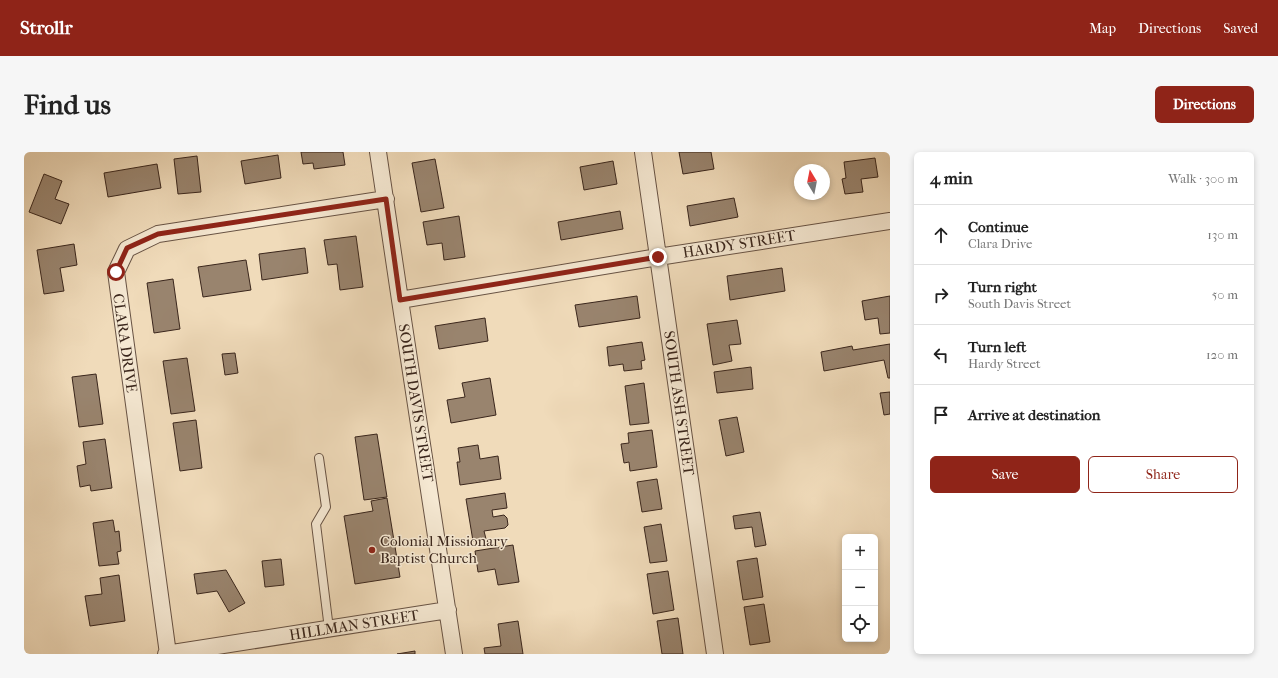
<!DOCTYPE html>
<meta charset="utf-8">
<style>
:root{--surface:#fff;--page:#f6f6f6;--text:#222;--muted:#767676;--line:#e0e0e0;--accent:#8f2418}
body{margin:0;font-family:"IM FELL French Canon",serif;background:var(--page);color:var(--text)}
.controls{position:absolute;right:12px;bottom:12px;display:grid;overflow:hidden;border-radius:6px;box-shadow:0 2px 6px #0003}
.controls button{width:36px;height:36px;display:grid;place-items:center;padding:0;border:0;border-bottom:1px solid var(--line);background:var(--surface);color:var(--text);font:20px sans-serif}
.compass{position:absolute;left:770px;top:12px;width:36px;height:36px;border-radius:50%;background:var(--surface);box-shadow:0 2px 6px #0003;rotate:350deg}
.stop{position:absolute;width:12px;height:12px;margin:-9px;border:3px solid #8f2418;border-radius:50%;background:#fff}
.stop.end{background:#8f2418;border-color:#fff;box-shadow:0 1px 4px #0008}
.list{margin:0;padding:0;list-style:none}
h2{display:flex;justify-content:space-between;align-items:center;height:52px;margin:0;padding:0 16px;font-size:17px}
h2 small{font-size:13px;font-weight:400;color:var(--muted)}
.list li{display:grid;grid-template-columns:26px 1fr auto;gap:12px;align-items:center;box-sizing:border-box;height:60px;padding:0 16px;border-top:1px solid var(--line)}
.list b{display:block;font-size:15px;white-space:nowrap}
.list p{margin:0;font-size:13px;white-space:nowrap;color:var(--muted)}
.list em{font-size:13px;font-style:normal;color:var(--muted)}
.actions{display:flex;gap:8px;padding:12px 16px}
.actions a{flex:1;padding:9px 0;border:1px solid var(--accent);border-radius:6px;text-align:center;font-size:14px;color:var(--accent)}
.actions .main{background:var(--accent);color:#fff}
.icon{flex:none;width:22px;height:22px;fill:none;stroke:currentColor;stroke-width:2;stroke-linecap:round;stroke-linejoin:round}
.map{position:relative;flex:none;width:866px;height:502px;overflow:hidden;border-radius:6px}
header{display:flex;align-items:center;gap:24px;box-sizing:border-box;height:56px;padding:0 20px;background:var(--accent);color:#fff}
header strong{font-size:19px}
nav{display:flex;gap:22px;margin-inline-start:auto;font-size:14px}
.intro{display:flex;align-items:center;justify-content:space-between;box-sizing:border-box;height:96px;padding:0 24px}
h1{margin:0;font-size:28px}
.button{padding:10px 18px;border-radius:6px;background:var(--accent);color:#fff;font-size:14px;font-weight:700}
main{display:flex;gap:24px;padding:0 24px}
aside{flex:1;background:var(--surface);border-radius:6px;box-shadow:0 2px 6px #0003}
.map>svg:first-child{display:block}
.building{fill:#99846e;stroke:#3a261c}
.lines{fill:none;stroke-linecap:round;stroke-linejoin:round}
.lane-casing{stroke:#685344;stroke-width:10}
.street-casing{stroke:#685344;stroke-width:18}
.lane{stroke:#f5e8d2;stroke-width:8}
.street{stroke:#f5e8d2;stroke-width:16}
.route{stroke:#8f2418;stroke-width:5}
.poi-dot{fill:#8f2418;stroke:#f5e8d2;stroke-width:1.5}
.labels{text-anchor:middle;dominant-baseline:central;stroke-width:3;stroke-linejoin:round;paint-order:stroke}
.street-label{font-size:15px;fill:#3a261c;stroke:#f5e8d2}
.poi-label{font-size:15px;fill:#3a261c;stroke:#f5e8d2;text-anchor:start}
</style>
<header>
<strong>Strollr</strong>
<nav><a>Map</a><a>Directions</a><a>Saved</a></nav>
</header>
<div class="intro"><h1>Find us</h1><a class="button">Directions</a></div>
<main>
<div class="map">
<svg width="866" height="502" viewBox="0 0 866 502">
<rect width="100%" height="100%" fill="#f0dbba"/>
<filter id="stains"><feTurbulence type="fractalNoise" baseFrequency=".005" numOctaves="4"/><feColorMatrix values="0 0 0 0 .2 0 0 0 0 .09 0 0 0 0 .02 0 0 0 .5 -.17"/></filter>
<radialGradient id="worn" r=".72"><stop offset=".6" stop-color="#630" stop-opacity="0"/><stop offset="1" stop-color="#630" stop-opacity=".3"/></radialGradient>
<path class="building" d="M277,0H319L321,13L290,17L289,11L279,12Z
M655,0H687L690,17L659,22Z
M254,3L257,26L221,32L217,9Z
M173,4L177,40L154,42L150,7Z
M851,6L854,25L837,27L839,40L821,42L818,27L822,26L820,10Z
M411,7L420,56L397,60L388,11Z
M589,9L593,32L560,38L556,15Z
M133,12L137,36L84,45L80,21Z
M20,22L38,29L31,47L45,52L37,72L5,60Z
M710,46L714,65L666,74L663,54Z
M596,59L599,77L537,88L534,70Z
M435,64L441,105L420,108L418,91L403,93L399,70Z
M332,84L339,135L316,138L313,112L304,113L300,88Z
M50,92L53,113L36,116L40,139L20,142L13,98Z
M281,96L284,121L238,128L235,102Z
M222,108L227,138L179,145L174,115Z
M758,116L761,139L706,148L703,124Z
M149,127L156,177L130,181L123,131Z
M613,144L616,166L555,175L551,153Z
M866,144V181L856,182L854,166L841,168L838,149Z
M461,166L464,189L415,197L411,174Z
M713,168L717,192L705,193L708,209L689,213L683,172Z
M618,190L621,208L617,209L618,217L600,219L599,212L585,214L583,195Z
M866,192V226H864L860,208L800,219L797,200L828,194L829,198Z
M211,201L214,221L201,223L198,202Z
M163,206L171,259L147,262L139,209Z
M727,215L729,237L693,241L690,220Z
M72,222L79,272L55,275L48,225Z
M466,226L472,263L427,271L423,248L441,245L438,231Z
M620,231L625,271L606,273L601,234Z
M866,240V262L860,263L856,241Z
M713,265L720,300L702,304L695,268Z
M172,268L178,316L156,319L149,271Z
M628,278L633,315L606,319L605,310L600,311L597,292L605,291L604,281Z
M353,282L363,345L340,348L331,285Z
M81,287L88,336L67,339L66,333L56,335L53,314L62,312L59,290Z
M454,293L456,307L474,304L477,327L436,333L433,310H436L434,296Z
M633,327L638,357L618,360L613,330Z
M481,341L483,356L468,358L469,365L480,363L483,366L484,373L481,376L460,379L462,387L449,389L442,347Z
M363,346L376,425L331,432L320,364L349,359L347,349Z
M736,360L742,393L731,395L728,375L711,377L709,364Z
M89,368L91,380L95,379L97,399L93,400L95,412L75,414L69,371Z
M637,372L643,409L626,411L620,375Z
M489,393L495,430L474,433L471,417L454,420L451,399Z
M733,406L739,445L719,448L713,409Z
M257,407L260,433L241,435L238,409Z
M202,418L221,451L205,460L193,439L173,442L170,422Z
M644,419L650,458L629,462L623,422Z
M95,423L101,469L66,474L61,444L78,442L76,426Z
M740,452L746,490L726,493L720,455Z
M654,466L659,502H638L633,469Z
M494,469L499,502H461L460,496L477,494L474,472Z
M391,499V502H373Z"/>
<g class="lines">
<g class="lane-casing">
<path id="lane" d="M295,306L302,355L292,372L305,477"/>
</g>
<g class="street-casing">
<path id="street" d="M354,0L376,148L430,502
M619,0L691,502
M376,148L634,105L866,69
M142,502L424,458
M144,502L92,120L103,97L134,82L362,47"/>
</g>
<use href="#lane" class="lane"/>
<use href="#street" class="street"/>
</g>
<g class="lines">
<path class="route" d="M92,120L103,96L134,82L362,47L376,148L634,105"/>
</g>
<circle class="poi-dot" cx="348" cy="398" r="4"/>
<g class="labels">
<g class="street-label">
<text transform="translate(715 92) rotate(-9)">HARDY STREET</text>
<text transform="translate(101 191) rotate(82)">CLARA DRIVE</text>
<text transform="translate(392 251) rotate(81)">SOUTH DAVIS STREET</text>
<text transform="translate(655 251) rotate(82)">SOUTH ASH STREET</text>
<text transform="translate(330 473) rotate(-9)">HILLMAN STREET</text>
</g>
<g class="poi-label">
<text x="356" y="389">Colonial Missionary<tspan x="356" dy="17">Baptist Church</tspan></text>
</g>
</g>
<rect width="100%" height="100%" filter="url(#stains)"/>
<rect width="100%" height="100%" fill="url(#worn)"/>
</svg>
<div class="controls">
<button>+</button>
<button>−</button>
<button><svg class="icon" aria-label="locate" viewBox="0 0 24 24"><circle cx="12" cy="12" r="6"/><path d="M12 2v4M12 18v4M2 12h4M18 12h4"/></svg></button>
</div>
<svg class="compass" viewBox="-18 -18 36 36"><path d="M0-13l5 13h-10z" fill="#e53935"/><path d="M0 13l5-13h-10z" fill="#767676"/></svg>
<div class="stop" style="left:92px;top:120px"></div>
<div class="stop end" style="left:634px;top:105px"></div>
</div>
<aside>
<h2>4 min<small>Walk · 300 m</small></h2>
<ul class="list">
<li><svg class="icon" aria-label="ahead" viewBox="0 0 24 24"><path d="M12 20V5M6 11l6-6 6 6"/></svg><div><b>Continue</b><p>Clara Drive</p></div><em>130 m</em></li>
<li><svg class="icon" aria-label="right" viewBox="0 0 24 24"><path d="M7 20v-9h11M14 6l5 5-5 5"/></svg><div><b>Turn right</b><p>South Davis Street</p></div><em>50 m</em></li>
<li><svg class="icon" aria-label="left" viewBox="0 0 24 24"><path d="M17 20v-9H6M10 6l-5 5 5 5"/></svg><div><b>Turn left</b><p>Hardy Street</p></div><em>120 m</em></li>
<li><svg class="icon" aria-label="arrive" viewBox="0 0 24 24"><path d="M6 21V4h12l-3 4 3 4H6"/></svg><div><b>Arrive at destination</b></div></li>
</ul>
<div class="actions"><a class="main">Save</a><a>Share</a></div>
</aside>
</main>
